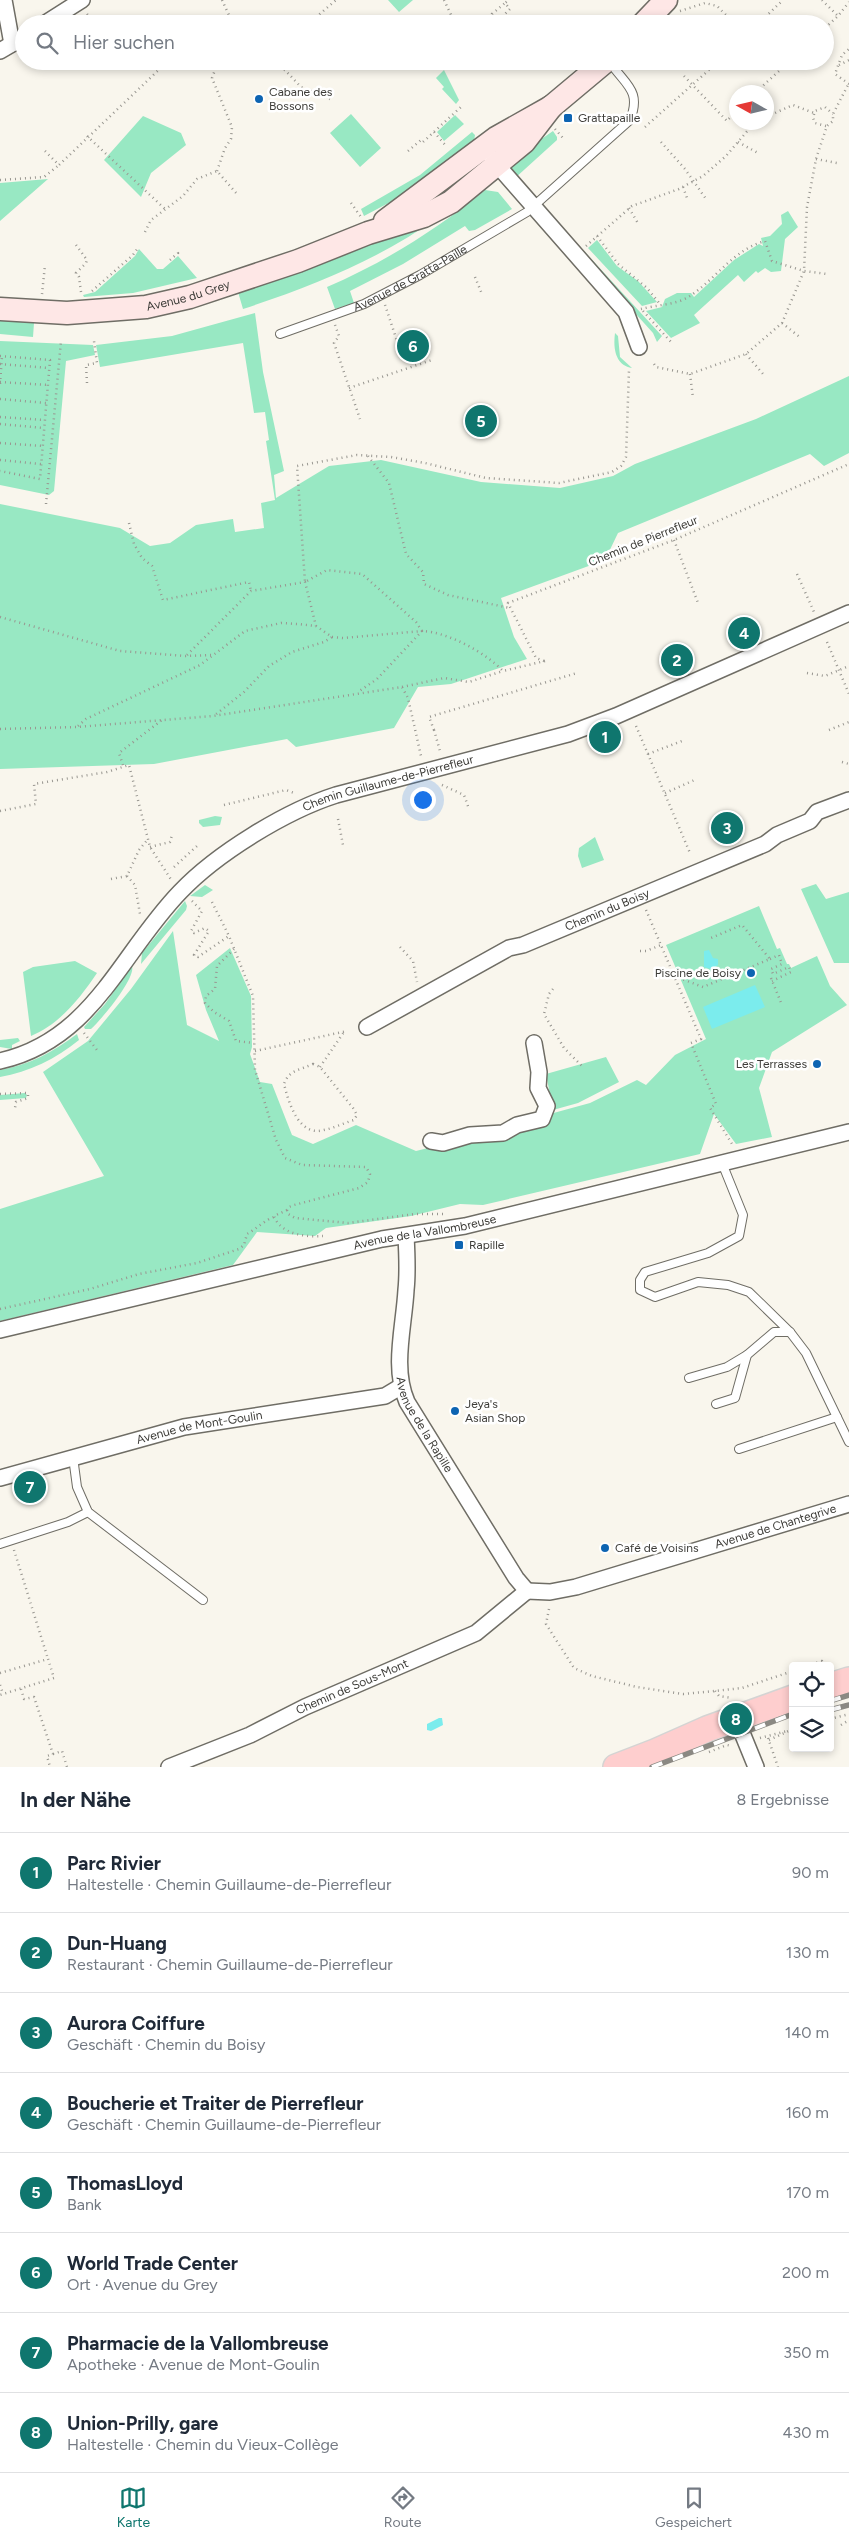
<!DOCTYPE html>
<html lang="de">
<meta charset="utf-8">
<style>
:root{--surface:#fff;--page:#f6f6f7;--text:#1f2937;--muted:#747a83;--line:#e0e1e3;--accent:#0f766e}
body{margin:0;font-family:Figtree,sans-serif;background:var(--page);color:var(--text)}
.controls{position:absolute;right:15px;bottom:15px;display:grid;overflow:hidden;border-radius:5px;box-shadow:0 2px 8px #0003}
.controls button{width:45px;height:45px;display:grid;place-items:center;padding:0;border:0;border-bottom:1px solid var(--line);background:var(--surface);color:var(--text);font:25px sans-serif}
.compass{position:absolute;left:729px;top:85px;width:45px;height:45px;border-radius:50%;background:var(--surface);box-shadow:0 2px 8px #0003;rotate:278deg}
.you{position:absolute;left:422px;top:799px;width:18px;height:18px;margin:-12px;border:4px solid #fff;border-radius:50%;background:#1a73e8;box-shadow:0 0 0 8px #1a73e833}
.badge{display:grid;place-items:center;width:32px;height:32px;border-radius:50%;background:var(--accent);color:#fff;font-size:16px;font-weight:700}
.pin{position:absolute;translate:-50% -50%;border:2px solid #fff;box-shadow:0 1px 5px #0006}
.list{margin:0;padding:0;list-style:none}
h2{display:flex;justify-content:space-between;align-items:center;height:65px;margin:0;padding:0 20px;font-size:21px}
h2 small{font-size:16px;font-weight:400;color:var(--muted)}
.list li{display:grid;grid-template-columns:32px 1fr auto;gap:15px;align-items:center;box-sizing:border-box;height:80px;padding:0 20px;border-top:1px solid var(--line)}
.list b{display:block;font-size:19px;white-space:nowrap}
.list p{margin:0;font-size:16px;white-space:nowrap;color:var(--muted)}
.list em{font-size:16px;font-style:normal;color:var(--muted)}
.icon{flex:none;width:28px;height:28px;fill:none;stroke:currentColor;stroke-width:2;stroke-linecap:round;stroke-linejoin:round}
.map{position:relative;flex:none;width:849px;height:1767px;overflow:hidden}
.search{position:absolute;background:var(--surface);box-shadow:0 2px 8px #0003;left:15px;right:15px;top:15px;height:55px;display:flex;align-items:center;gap:12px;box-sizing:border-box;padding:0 18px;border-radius:28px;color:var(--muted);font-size:19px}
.sheet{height:705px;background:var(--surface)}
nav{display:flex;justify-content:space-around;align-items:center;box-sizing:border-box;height:70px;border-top:1px solid var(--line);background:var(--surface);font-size:14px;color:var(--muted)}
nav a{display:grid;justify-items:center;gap:2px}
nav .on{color:var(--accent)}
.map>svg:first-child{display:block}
.green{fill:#98e8c3}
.water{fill:#7beced}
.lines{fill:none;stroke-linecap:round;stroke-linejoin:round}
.lane-casing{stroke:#6f6d65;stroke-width:10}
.street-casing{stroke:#6f6d65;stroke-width:18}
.secondary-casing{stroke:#6f6d65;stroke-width:25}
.primary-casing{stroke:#d4d4d3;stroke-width:28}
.path{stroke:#999791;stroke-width:2.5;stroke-dasharray:1 4;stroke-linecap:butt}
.lane{stroke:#fff;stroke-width:8}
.street{stroke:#fff;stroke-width:15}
.secondary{stroke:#fee7e6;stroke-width:22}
.primary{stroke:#fecece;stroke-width:25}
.rail-casing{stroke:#8b8983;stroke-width:5.5}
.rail{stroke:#fff;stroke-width:4;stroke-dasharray:11;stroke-linecap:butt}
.poi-dot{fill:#0d64b2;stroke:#fff;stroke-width:2}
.labels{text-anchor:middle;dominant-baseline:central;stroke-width:5;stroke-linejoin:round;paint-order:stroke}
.poi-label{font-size:12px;fill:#3d3c38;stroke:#fff;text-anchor:start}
.street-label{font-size:12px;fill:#3d3c38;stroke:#fff}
</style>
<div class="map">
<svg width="849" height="1767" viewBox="0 0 849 1767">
<rect width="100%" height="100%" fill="#f9f6ed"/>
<path class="green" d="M388,0H413L399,12Z
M444,70L459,100L456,104L442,89L444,87L436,78Z
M351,114L381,148L360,167L330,133Z
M455,115L464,124L444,141L437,132Z
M143,116L181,133L186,145L151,173L141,197L104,160Z
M553,131L557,137V140L514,179L510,175L509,161L540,135L543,138Z
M472,132L475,135L474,141L398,198L364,216L361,209L420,175Z
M48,179L0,221V183Z
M485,190L498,192L512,209L475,230L469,231L465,226L403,264L350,291L354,303L335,309L327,287C385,262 436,230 485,190Z
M788,211L798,227L785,239L781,271L771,272L765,268L758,273L756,271L744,282L738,275L694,315L700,323L671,338L646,311L662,307L665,299L677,293H691L694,297L734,260L759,244L763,246L761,238L770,236L782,224L781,215Z
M441,215C381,259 313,286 243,309L238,292Z
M597,240L617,266L638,281L657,302L642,306L588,248Z
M139,249L157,269H163L178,256L197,278L133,293L84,297L83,295L95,292L135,256Z
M584,251L662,336L657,342L653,333L581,253Z
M255,313L263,372L284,471L274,475L276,498L329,466L381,460L481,482L560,488L613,476L635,464L756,419L849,376V453L824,466L810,454L618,533L605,560L501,598L514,637L527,659L451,684L418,687L394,728L296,747L287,739L154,764L0,769V504L120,528L150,546L170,543L196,525L233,519L235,532L264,528L261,503L275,500L266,441L269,440L265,412L254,413L243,343L100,367L96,345L172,336Z
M0,320L34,323L33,337L0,334Z
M615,333L618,336L620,357L632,368C615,365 613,348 615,333Z
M0,341L93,345L95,355L66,361L54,491L49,495L0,485Z
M215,816L222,817L220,825L203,827L199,823V820Z
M595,837L604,860L582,868L578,856L579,848Z
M816,884L826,899L849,892V963H834L801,889Z
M205,885L213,890L202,897L190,896Z
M185,901L187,906L186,910L141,964L142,953Z
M759,906L777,949L780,948L787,964H789L791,968L817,956L830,986L847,1005L772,1052L759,1088L772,1137L736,1144L714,1114L700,1154L483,1205L460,1204L411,1216L326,1228L315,1236L257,1232L233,1265L0,1321V1209L104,1176L43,1072L88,1041L131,989L173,931L187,1025L219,1041L206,1010L196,975L230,948L251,996L252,1047L250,1054L260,1082L272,1084L292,1135L313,1144L356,1125L416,1151L480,1135L513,1137L528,1120L590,1103L637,1080L646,1085L675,1055L706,1039L666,945Z
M75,961L97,973C80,998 60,1024 31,1036L23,972L33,967Z
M132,966C136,978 102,1019 91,1029H85L84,1027L105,1004Z
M77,1034L79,1040C56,1059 29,1072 0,1077V1070C29,1065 53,1052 77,1034Z
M18,1038L20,1041L12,1045V1049L0,1047V1040Z
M606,1057L619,1082L578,1103L553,1110L546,1074Z
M25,1093L27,1095L26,1098L0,1100V1095Z"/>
<path class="water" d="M709,950L713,958L718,959V965L711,969L704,967V951Z
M755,985L765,1007L712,1029L703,1007Z
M439,1718H442L443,1725L431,1731L427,1730V1724Z"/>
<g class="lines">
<g class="lane-casing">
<g id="lane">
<path id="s1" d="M280,334L364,304L420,275L527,212L630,120C642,90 625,85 609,61"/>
<path d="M722,1163L743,1215L739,1236L708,1253L645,1272L640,1280V1290L655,1297L698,1282L728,1285L749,1292L790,1332L806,1353L849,1442"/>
<path d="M689,1378L727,1367L747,1355"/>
<path d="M716,1404L735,1398L747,1355L774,1332H790"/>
<path d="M739,1449L837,1417"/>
<path d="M73,1457L77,1487L88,1512L203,1600"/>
<path d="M0,1544L68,1522L88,1512"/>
</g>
</g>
<g class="street-casing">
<g id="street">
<path d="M4,0L12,44"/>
<path d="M44,24L82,0"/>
<path d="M0,51L24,37"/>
<path d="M492,159L626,312L639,347"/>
<path id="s2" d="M367,1027L509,948L523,945L765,844L777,835L810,821L817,812L849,800"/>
<path id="s3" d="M0,1061C93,1040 120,954 180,892C217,853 286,811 336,795L568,734L616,716L849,613"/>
<path d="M431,1141L443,1143L470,1135L503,1133L517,1125L542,1119L547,1106L538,1088L539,1072L534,1043"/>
<path id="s4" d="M406,1236C407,1254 408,1272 406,1290C404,1327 392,1368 407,1402L516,1578L527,1591"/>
<path id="s5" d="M0,1330L382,1239L465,1226L849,1132"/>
<path id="s6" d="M0,1478L184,1427L385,1396L400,1387"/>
<path id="s7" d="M527,1591L550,1592L576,1587L849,1504"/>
<path d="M736,1718L756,1767"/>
<path id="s8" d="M169,1767L250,1735L305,1707L476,1633L527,1591"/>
</g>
</g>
<g class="secondary-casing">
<g id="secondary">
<path d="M643,24L666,0"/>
<path d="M385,221L496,138L551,107L606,61"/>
<path id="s9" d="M0,309L67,313L146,307L190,297L298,261L368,233L424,216L451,202L524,142L551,107"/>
</g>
</g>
<g class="primary-casing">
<path id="primary" d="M830,1686L849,1680
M616,1767L655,1752L707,1729L793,1698"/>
</g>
<path class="path" d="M222,0L233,24
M444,0L454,21L453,24
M822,0L838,16L849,2
M680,11L705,3L717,6L735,24
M87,14L91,19
M308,24L336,0
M491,24L492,14L505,3
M495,24L510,9L505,3L509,0
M758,24L783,0
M825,28L838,16
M250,61L285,70L301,87L330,99
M839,65L849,60
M684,76L727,121L736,111
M849,84L835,74L842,55L849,49
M756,92L790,61
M766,117L793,105L814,113
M826,126L815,123L813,118L815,111L825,107L833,114
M645,127L719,61
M555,129L563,138
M434,132L447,147
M87,136L165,209
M661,142L685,169L706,199
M738,142L758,153
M45,151L59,165L168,61
M408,151L421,140L423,142L462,106
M816,159L837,163
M217,171L225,148L231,139L232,127L212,78L215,70L225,61
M0,180L44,177L59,165
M683,187L687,198
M351,203L361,217
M629,208L639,225
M145,232L151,220L183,196L197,179L217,171L237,194
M597,236L618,264L647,288L660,304
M76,245L87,260L86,263L76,273L79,277L81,292
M586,246L632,206L679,189L703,176L726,156L755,122
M170,260L178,253L175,251
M475,277L482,294
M92,291L133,255L138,248
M42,294L45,265
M385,305L397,341
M641,309C655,305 677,305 690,296C717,278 733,250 765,241L772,261L804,271L827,274
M643,311L671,342
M782,323L801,338
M335,325L339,336L334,343L360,419
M746,354L763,374
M0,356L50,360L40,479L0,471
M0,364L49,368
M654,364L656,367L690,374L746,354L782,323L804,271L807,207L816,159L827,126L833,121V114L849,83
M690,374L693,398
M0,382L48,385
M87,383L86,365L97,363L94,341
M0,384L2,356
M349,388L432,360
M0,399L46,403
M0,417L45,420
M0,424L44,428
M0,443L43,446
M368,456L389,483L406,554L423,572L424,584L448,595L510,608
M0,460L41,464
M46,504L61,341
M129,523L134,544L142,558L152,566L163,600L249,582L251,591
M674,540L698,603
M797,574L814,612
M0,617L120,651L186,656L211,655
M332,637L343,638L422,631L377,679L358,692
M827,642L849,694
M187,655L251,591L305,582L316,626
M544,661L536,658L508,603L674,540L849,464
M545,661L503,671C486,653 448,632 422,631L416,622L362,574L327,570L305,582L297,466L357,455L391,457L425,463L486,478L559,483L612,472L621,466L626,457L629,370
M807,673L825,676L849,666
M402,687L444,678L469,682L503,671
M78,726L86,719L200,665L245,631L281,623L298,624L316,626L332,637L324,642L292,652L269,666L244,692L215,715
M636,726L690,853
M0,729L77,727L213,716L402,687L408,698L421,756
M434,730L429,717L577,673
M434,730L440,751
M829,730L849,722
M648,754L682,741
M842,762L849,764
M123,765L119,753L162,720
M442,785L464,795L469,809
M665,793L697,779
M224,805L286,790L294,793
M0,811L36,804L34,784L107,772L129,765L150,847L172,881
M338,819L343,845
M150,847L170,842L172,835
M174,867L198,845
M127,876L135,885L140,914
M111,879L127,876L139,850L148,839
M192,901L202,911L191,931L194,933L205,928L209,931L194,955L198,957L229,936L253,996L255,1070L276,1140L285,1158L302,1165L366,1167L370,1174L368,1182L359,1188L294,1205L289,1207L287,1210
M212,902L229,936
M646,910L701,1039L691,1043L716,1104L710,1108L732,1144L730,1145
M400,947L413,961L417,982
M234,949L217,966L215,989L206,996L205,1003L214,1012L229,1021L236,1041L254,1043
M640,951H646L661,945
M770,959L779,955L782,964L771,969L773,974L789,967L791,972L772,981
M674,976L703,987L770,959L742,925L711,938
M771,978L782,1005
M553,989L549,994L544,1014L564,1048L583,1067
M84,1033L97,1050
M255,1051L347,1031
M313,1064L320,1067L353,1108L357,1115L354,1120C344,1123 334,1128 324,1130C299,1137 289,1104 284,1084C289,1070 300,1070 313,1064Z
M320,1067L344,1032
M0,1094L28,1093V1098L16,1102L15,1108
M287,1210L288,1214L295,1218L348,1223L415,1214H443
M287,1210L274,1216C281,1235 306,1237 323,1236
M0,1309L90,1289L139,1274L197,1263L239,1249L244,1245L247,1234C256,1229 265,1220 274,1217
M14,1550L48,1659
M549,1609L546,1624L574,1668L592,1676L637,1687L683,1694L715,1691L742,1688L793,1671
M807,1666L822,1661L824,1666
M0,1673L48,1659L54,1678L0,1695
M0,1685L3,1694
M21,1689L24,1699L34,1697L53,1754L47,1756L50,1767
M715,1691L719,1696L732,1698
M830,1719L849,1714
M841,1725L849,1720
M760,1738L787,1731
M768,1738L778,1767
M769,1740L793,1729
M709,1752L727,1745L732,1746
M53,1754L62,1751L67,1767"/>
<use href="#lane" class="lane"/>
<use href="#street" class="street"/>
<use href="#secondary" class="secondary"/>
<use href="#primary" class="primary"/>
<g class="rail-casing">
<path id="rail" d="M830,1701L849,1695
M830,1710L849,1705
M652,1767L793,1714"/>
</g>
<use href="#rail" class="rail"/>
</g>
<g class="poi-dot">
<circle cx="259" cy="99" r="5"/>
<rect x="563" y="113" width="10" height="10" rx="2.5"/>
<circle cx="751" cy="973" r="5"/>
<circle cx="817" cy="1064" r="5"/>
<rect x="454" y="1240" width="10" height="10" rx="2.5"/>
<circle cx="455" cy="1411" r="5"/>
<circle cx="605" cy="1548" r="5"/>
</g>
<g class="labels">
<g class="poi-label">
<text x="269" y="92">Cabane des<tspan x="269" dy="14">Bossons</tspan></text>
<text x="578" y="118">Grattapaille</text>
<text x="741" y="973" text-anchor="end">Piscine de Boisy</text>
<text x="807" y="1064" text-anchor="end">Les Terrasses</text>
<text x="469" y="1245">Rapille</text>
<text x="465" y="1404">Jeya's<tspan x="465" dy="14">Asian Shop</tspan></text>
<text x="615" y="1548">Café de Voisins</text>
</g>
<g class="street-label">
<text stroke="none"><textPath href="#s1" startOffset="142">Avenue de Gratta-Paille</textPath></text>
<text stroke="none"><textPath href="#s9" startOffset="190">Avenue du Grey</textPath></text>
<text transform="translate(643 541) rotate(-22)">Chemin de Pierrefleur</text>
<text stroke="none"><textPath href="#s3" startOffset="491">Chemin Guillaume-de-Pierrefleur</textPath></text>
<text stroke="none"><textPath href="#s2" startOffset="268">Chemin du Boisy</textPath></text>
<text stroke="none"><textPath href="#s5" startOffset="436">Avenue de la Vallombreuse</textPath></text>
<text stroke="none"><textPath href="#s4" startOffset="195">Avenue de la Rapille</textPath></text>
<text stroke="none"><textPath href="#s6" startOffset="206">Avenue de Mont-Goulin</textPath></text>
<text stroke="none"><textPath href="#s7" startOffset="258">Avenue de Chantegrive</textPath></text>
<text stroke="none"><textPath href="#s8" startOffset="200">Chemin de Sous-Mont</textPath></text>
</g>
</g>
</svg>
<div class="controls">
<button><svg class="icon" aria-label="locate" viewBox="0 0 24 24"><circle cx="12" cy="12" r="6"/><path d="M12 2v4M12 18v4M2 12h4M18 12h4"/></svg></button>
<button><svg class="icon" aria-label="layers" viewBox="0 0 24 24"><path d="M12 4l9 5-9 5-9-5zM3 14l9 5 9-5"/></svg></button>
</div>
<svg class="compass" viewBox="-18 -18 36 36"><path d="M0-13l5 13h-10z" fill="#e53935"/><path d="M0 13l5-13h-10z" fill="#747a83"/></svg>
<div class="you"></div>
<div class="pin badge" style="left:605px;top:737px">1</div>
<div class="pin badge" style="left:677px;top:660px">2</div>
<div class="pin badge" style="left:727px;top:828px">3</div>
<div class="pin badge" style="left:744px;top:633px">4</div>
<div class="pin badge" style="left:481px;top:421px">5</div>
<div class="pin badge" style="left:413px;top:346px">6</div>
<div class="pin badge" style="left:30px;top:1487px">7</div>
<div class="pin badge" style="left:736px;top:1719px">8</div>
<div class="search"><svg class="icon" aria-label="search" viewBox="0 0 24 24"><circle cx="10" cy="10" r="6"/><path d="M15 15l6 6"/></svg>Hier suchen</div>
</div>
<section class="sheet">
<h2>In der Nähe<small>8 Ergebnisse</small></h2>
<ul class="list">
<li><span class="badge">1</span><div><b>Parc Rivier</b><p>Haltestelle · Chemin Guillaume-de-Pierrefleur</p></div><em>90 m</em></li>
<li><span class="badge">2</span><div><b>Dun-Huang</b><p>Restaurant · Chemin Guillaume-de-Pierrefleur</p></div><em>130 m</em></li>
<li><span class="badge">3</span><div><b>Aurora Coiffure</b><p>Geschäft · Chemin du Boisy</p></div><em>140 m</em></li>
<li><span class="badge">4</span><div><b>Boucherie et Traiter de Pierrefleur</b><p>Geschäft · Chemin Guillaume-de-Pierrefleur</p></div><em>160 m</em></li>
<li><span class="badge">5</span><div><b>ThomasLloyd</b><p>Bank</p></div><em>170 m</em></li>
<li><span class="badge">6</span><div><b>World Trade Center</b><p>Ort · Avenue du Grey</p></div><em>200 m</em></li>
<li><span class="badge">7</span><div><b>Pharmacie de la Vallombreuse</b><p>Apotheke · Avenue de Mont-Goulin</p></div><em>350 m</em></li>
<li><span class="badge">8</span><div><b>Union-Prilly, gare</b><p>Haltestelle · Chemin du Vieux-Collège</p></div><em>430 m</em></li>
</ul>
</section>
<nav>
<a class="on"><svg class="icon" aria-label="map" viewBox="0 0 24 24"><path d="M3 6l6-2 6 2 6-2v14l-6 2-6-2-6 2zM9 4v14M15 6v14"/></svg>Karte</a>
<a><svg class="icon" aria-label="directions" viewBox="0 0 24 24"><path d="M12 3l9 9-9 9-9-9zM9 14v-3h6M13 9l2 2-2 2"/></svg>Route</a>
<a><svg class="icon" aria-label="saved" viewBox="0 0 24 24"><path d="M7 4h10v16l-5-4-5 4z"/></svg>Gespeichert</a>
</nav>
